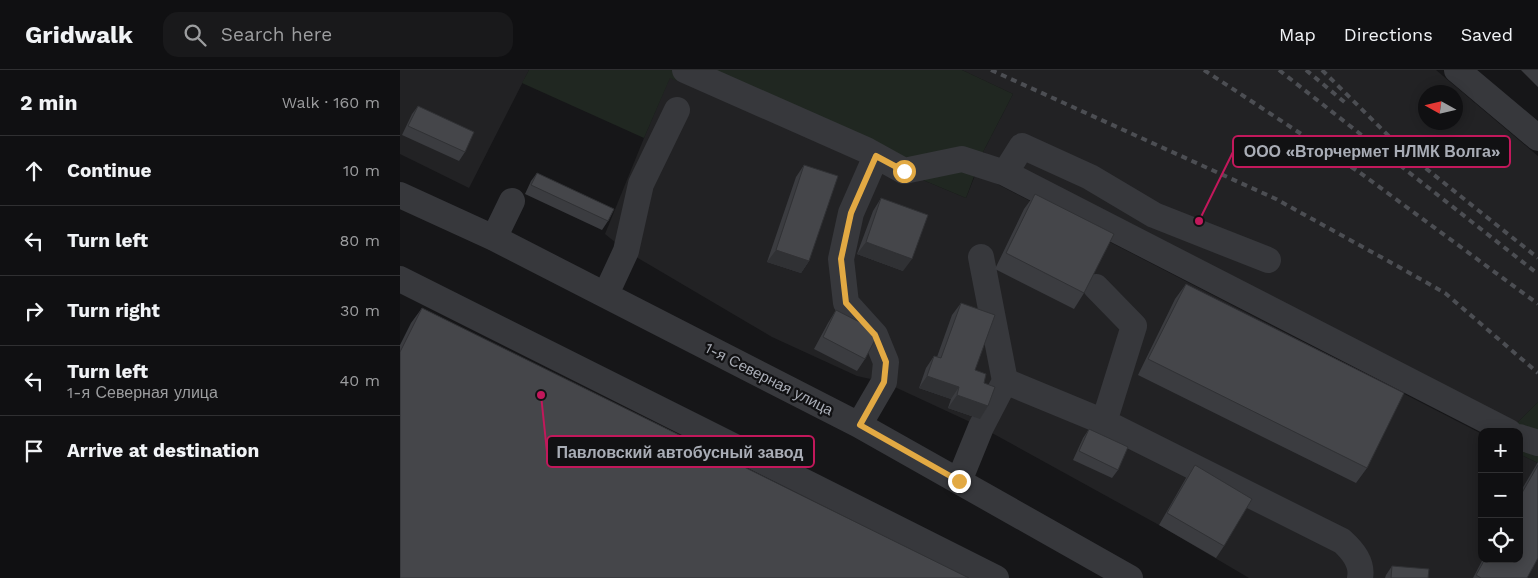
<!DOCTYPE html>
<meta charset="utf-8">
<style>
:root{--surface:#101012;--page:#19191b;--text:#f1f3f6;--muted:#9c9d9f;--line:#303032}
body{margin:0;font-family:"Work Sans",sans-serif;background:var(--page);color:var(--text)}
.controls{position:absolute;right:15px;bottom:15px;display:grid;overflow:hidden;border-radius:10px;box-shadow:0 2px 12px #0003}
.controls button{width:45px;height:45px;display:grid;place-items:center;padding:0;border:0;border-bottom:1px solid var(--line);background:var(--surface);color:var(--text);font:25px sans-serif}
.compass{position:absolute;left:1018px;top:15px;width:45px;height:45px;border-radius:50%;background:var(--surface);box-shadow:0 2px 12px #0003;rotate:278deg}
.stop{position:absolute;width:15px;height:15px;margin:-11px;border:4px solid #e2a943;border-radius:50%;background:#fff}
.stop.end{background:#e2a943;border-color:#fff;box-shadow:0 1px 5px #0008}
.list{margin:0;padding:0;list-style:none}
h2{display:flex;justify-content:space-between;align-items:center;height:65px;margin:0;padding:0 20px;font-size:21px}
h2 small{font-size:16px;font-weight:400;color:var(--muted)}
.list li{display:grid;grid-template-columns:32px 1fr auto;gap:15px;align-items:center;box-sizing:border-box;height:70px;padding:0 20px;border-top:1px solid var(--line)}
.list b{display:block;font-size:19px;white-space:nowrap}
.list p{margin:0;font-size:16px;white-space:nowrap;color:var(--muted)}
.list em{font-size:16px;font-style:normal;color:var(--muted)}
.icon{flex:none;width:28px;height:28px;fill:none;stroke:currentColor;stroke-width:2;stroke-linecap:round;stroke-linejoin:round}
.map{position:relative;flex:none;width:1138px;height:508px;overflow:hidden}
header{display:flex;align-items:center;gap:30px;box-sizing:border-box;height:70px;padding:0 25px;background:var(--surface);border-bottom:1px solid var(--line)}
header strong{font-size:24px}
nav{display:flex;gap:28px;margin-inline-start:auto;font-size:18px}
.search{width:350px;height:45px;background:var(--page);display:flex;align-items:center;gap:12px;box-sizing:border-box;padding:0 18px;border-radius:15px;color:var(--muted);font-size:19px}
main{display:flex}
aside{flex:1;background:var(--surface)}
.map>svg:first-child{display:block}
.built{fill:#222224;fill-rule:evenodd}
.green{fill:#202721}
.lines{fill:none;stroke-linecap:round;stroke-linejoin:round}
.minor{stroke:#37383c;stroke-width:26}
.rail{stroke:#4c4e53;stroke-width:4;stroke-dasharray:6 5;stroke-linecap:butt}
.wall{fill:#3b3c40}
.shaded-wall{fill:#303134}
.building{fill:#45464a;stroke:#303134}
.route{stroke:#e2a943;stroke-width:6}
.labels{text-anchor:middle;dominant-baseline:central;stroke-width:4.5;stroke-linejoin:round;paint-order:stroke}
.street-label{font-size:15px;fill:#a9adb6;stroke:#111113}
.leader{fill:none;stroke:#c2185b;stroke-width:2}
.callout-dot{fill:#c2185b;stroke:#111113;stroke-width:2}
.callout{fill:#111113;stroke:#c2185b;stroke-width:2}
.callout-label{font-size:16px;text-anchor:middle;font-weight:bold;fill:#a9adb6}
</style>
<header>
<strong>Gridwalk</strong>
<div class="search"><svg class="icon" aria-label="search" viewBox="0 0 24 24"><circle cx="10" cy="10" r="6"/><path d="M15 15l6 6"/></svg>Search here</div>
<nav><a>Map</a><a>Directions</a><a>Saved</a></nav>
</header>
<main>
<aside>
<h2>2 min<small>Walk · 160 m</small></h2>
<ul class="list">
<li><svg class="icon" aria-label="ahead" viewBox="0 0 24 24"><path d="M12 20V5M6 11l6-6 6 6"/></svg><div><b>Continue</b></div><em>10 m</em></li>
<li><svg class="icon" aria-label="left" viewBox="0 0 24 24"><path d="M17 20v-9H6M10 6l-5 5 5 5"/></svg><div><b>Turn left</b></div><em>80 m</em></li>
<li><svg class="icon" aria-label="right" viewBox="0 0 24 24"><path d="M7 20v-9h11M14 6l5 5-5 5"/></svg><div><b>Turn right</b></div><em>30 m</em></li>
<li><svg class="icon" aria-label="left" viewBox="0 0 24 24"><path d="M17 20v-9H6M10 6l-5 5 5 5"/></svg><div><b>Turn left</b><p>1-я Северная улица</p></div><em>40 m</em></li>
<li><svg class="icon" aria-label="arrive" viewBox="0 0 24 24"><path d="M6 21V4h12l-3 4 3 4H6"/></svg><div><b>Arrive at destination</b></div></li>
</ul>
</aside>
<div class="map">
<svg width="1138" height="508" viewBox="0 0 1138 508">
<rect width="100%" height="100%" fill="#161618"/>
<path class="built" d="M0,0H129L69,118L0,84Z
M562,0H1036L1138,86V332L1116,354L583,82L613,24ZM1026,22H1056V52H1026Z
M270,7L360,42L566,128L576,103L1082,364V489H1119V384L1138,393V508H849L759,455L581,357L484,312L457,306L372,267L226,181L205,164L244,68Z"/>
<path class="green" d="M129,0H562L613,24L583,82L566,128L360,42L270,8L244,68L122,13Z
M1138,332V393L1119,384V362L1116,354Z"/>
<g class="lines">
<path class="minor" d="M285,0L466,80L504,101L562,89L605,103L622,76L690,107L754,145L868,190
M1057,0L1138,68
M605,103L1109,362
M0,125L94,168L459,355L730,508
M94,168L112,131
M581,187L605,311
M0,209L596,508
M696,217L734,256L704,352
M206,224L226,181L241,114L277,40
M459,355L484,312L486,292L475,265L446,233L441,189L451,143L476,86
M1119,367L1138,373
M559,411L581,357L605,311L704,352L942,471C953,481 963,493 960,508"/>
<path class="rail" d="M591,0L876,129L999,197L1045,223L1138,303
M804,0L959,102L1138,234
M879,0L1138,204
M906,0L948,35
M922,0L1004,81L1138,188"/>
</g>
<path class="wall" d="M1121,0H1138V17Z
M18,36L65,82L59,91L2,65L12,44Z
M404,95L409,191L401,203L367,192L396,107Z
M137,103L208,151L202,160L125,124L131,111Z
M635,124L684,223L674,239L595,199L624,139Z
M481,128L503,201L457,184L473,141Z
M786,214L967,398L956,413L738,305L775,229Z
M561,233L575,300L584,313L588,336L580,349L548,338L551,329L519,318L526,298L534,286L537,287L552,245Z
M22,238L0,508V275L11,253Z
M436,240L465,289L457,301L414,279L428,253Z
M689,359L718,400L712,408L673,390L683,368Z
M1138,392V488L1127,508H1073L1083,489H1119V424Z
M795,395L824,476L816,488L759,455L786,408Z
M992,496L1028,508H985L986,505Z"/>
<path class="shaded-wall" d="M466,172L512,189L503,201L457,184Z
M376,180L409,191L401,203L367,192Z
M527,306L559,317L551,329L519,318Z
M557,325L588,336L580,349L548,338Z"/>
<path class="building" d="M18,36L74,62L65,82L8,56Z
M404,95L438,106L409,191L376,180Z
M137,103L214,139L208,151L131,115Z
M635,124L714,164L684,223L606,183Z
M481,128L528,145L512,189L466,172Z
M786,214L1004,323L967,398L748,289Z
M561,233L595,245L575,300L586,304L584,313L595,317L588,336L557,325L559,317L527,306L534,286L541,288Z
M22,238L569,508H0V282Z
M436,240L479,262L465,289L423,267Z
M689,359L728,377L718,400L679,381Z
M795,395L852,429L824,476L767,443Z
M1138,395V488L1127,508H1081L1076,505L1085,489H1119V428Z
M992,496L1029,499L1028,508H991Z"/>
<g class="lines">
<path class="route" d="M504,101L476,86L451,143L441,189L446,233L475,265L486,292L484,312L460,355L559,411"/>
</g>
<g class="labels">
<g class="street-label">
<text transform="translate(369 309) rotate(27)">1-я Северная улица</text>
</g>
</g>
<path class="leader" d="M799 151L833 82M141 325L147 382"/>
<g class="callout-dot">
<circle cx="799" cy="151" r="5"/>
<circle cx="141" cy="325" r="5"/>
</g>
<g class="callout">
<rect x="833" y="66" width="277" height="31" rx="5"/>
<rect x="147" y="366" width="267" height="31" rx="5"/>
</g>
<g class="callout-label">
<text x="972" y="87">ООО «Вторчермет НЛМК Волга»</text>
<text x="280" y="388">Павловский автобусный завод</text>
</g>
</svg>
<div class="controls">
<button>+</button>
<button>−</button>
<button><svg class="icon" aria-label="locate" viewBox="0 0 24 24"><circle cx="12" cy="12" r="6"/><path d="M12 2v4M12 18v4M2 12h4M18 12h4"/></svg></button>
</div>
<svg class="compass" viewBox="-18 -18 36 36"><path d="M0-13l5 13h-10z" fill="#e53935"/><path d="M0 13l5-13h-10z" fill="#9c9d9f"/></svg>
<div class="stop" style="left:504px;top:101px"></div>
<div class="stop end" style="left:559px;top:411px"></div>
</div>
</main>
